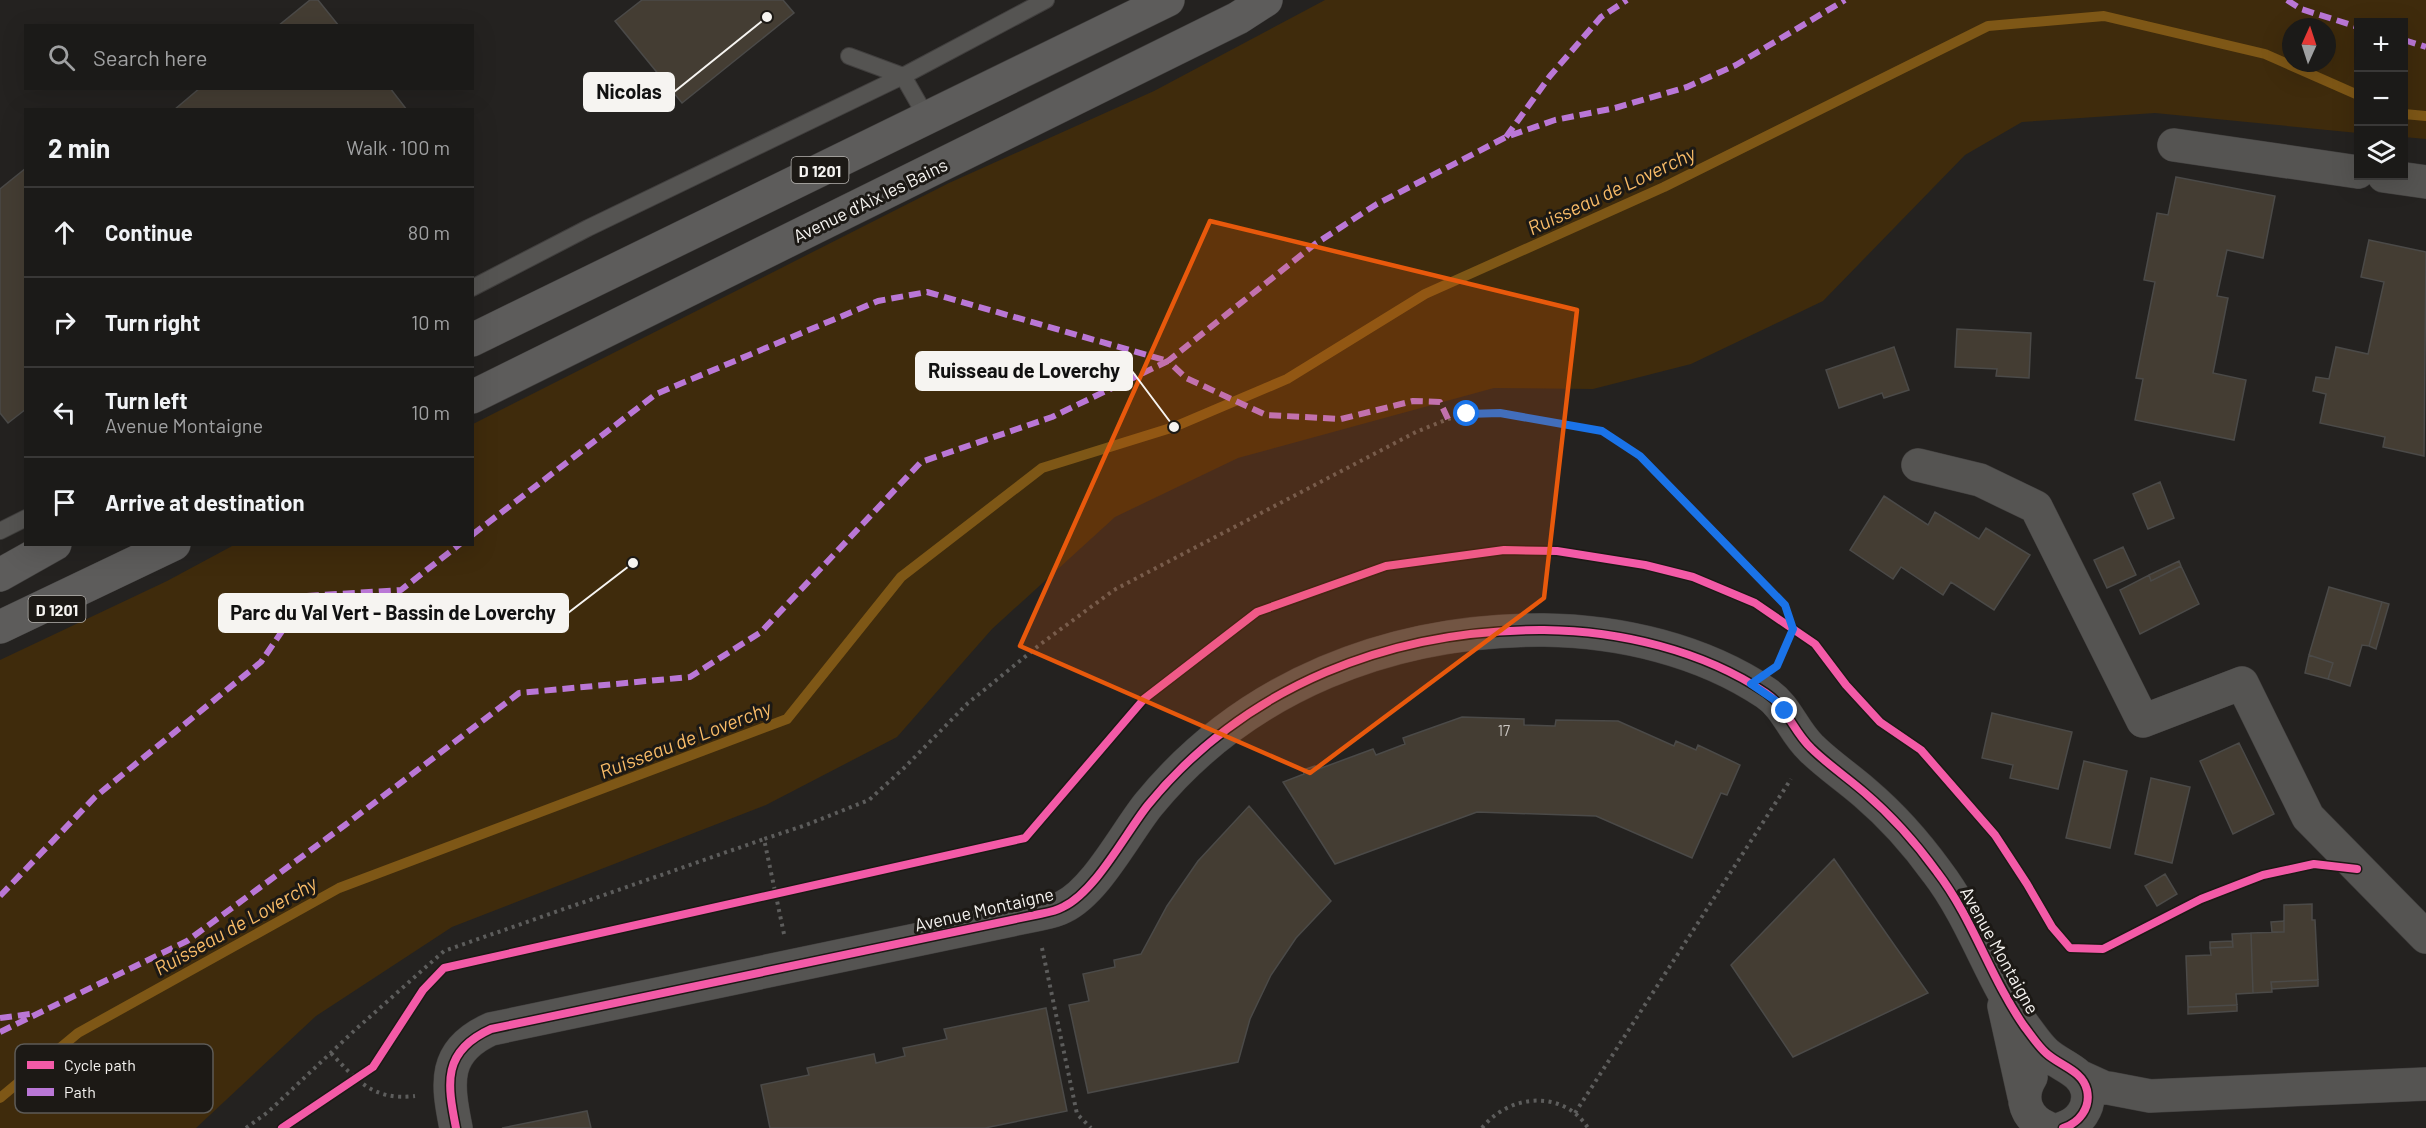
<!DOCTYPE html>
<meta charset="utf-8">
<style>
:root{--surface:#1b1a18;--page:#282725;--text:#f1f3f6;--muted:#a0a1a2;--line:#393837}
body{margin:0;font-family:Barlow,sans-serif;background:var(--page);color:var(--text)}
.controls{position:absolute;right:18px;top:18px;display:grid;overflow:hidden;border-radius:0px;box-shadow:0 6px 24px #0002}
.controls button{width:54px;height:54px;display:grid;place-items:center;padding:0;border:0;border-bottom:2px solid var(--line);background:var(--surface);color:var(--text);font:30px sans-serif}
.compass{position:absolute;left:2282px;top:18px;width:54px;height:54px;border-radius:50%;background:var(--surface);box-shadow:0 6px 24px #0002;rotate:3deg}
.stop{position:absolute;width:18px;height:18px;margin:-14px;border:4px solid #1a73e8;border-radius:50%;background:#fff}
.stop.end{background:#1a73e8;border-color:#fff;box-shadow:0 2px 6px #0008}
.list{margin:0;padding:0;list-style:none}
h2{display:flex;justify-content:space-between;align-items:center;height:78px;margin:0;padding:0 24px;font-size:26px}
h2 small{font-size:20px;font-weight:400;color:var(--muted)}
.list li{display:grid;grid-template-columns:39px 1fr auto;gap:18px;align-items:center;box-sizing:border-box;height:90px;padding:0 24px;border-top:2px solid var(--line)}
.list b{display:block;font-size:22px;white-space:nowrap}
.list p{margin:0;font-size:20px;white-space:nowrap;color:var(--muted)}
.list em{font-size:20px;font-style:normal;color:var(--muted)}
.icon{flex:none;width:33px;height:33px;fill:none;stroke:currentColor;stroke-width:2;stroke-linecap:round;stroke-linejoin:round}
.map{position:relative;flex:none;width:2426px;height:1128px;overflow:hidden}
.search{position:absolute;background:var(--surface);box-shadow:0 6px 24px #0002;left:24px;top:24px;width:450px;height:66px;display:flex;align-items:center;gap:15px;box-sizing:border-box;padding:0 21px;border-radius:0px;color:var(--muted);font-size:22px}
.panel{position:absolute;background:var(--surface);box-shadow:0 6px 24px #0002;left:24px;top:108px;width:450px;height:438px;border-radius:0px}
.map>svg:first-child{display:block}
.green{fill:#3f2b0c;fill-rule:evenodd}
.lines{fill:none;stroke-linecap:round;stroke-linejoin:round}
.stream{stroke:#7e5716;stroke-width:10}
.building{fill:#443d33;stroke:#4b4a48;stroke-width:1.5}
.lane-casing{stroke:#413f3e;stroke-width:18}
.street-casing{stroke:#413f3e;stroke-width:34}
.primary-casing{stroke:#413f3e;stroke-width:34}
.path{stroke:#5d5d5c;stroke-width:4;stroke-dasharray:3 4.5;stroke-linecap:butt}
.lane{stroke:#555452;stroke-width:16}
.street{stroke:#555452;stroke-width:33}
.primary{stroke:#5d5c5b;stroke-width:33}
.quiet{stroke:#ba77d6;stroke-width:6;stroke-dasharray:12 6;stroke-linecap:butt}
.cycleway-casing{stroke:#1c1915;stroke-width:11}
.cycleway{stroke:#f35aa7;stroke-width:8}
.route{stroke:#1a73e8;stroke-width:8}
.marked{fill:#e8590c;fill-opacity:0.2;stroke:#e8590c;stroke-width:4.5;stroke-linejoin:round}
.labels{text-anchor:middle;dominant-baseline:central;stroke-width:6;stroke-linejoin:round;paint-order:stroke}
.number-label{font-size:15px;fill:#cac6c2}
.shield{fill:#1c1915;stroke:#b5b2af;stroke-width:1.5}
.shield-label{font-size:16px;font-weight:bold;fill:#f6f4f1}
.street-label{font-size:18px;fill:#f6f4f1;stroke:#1c1915}
.water-label{font-size:20px;font-style:italic;fill:#f8bb67;stroke:#1c1915}
.key{fill:#1c1915;stroke:#5d5b57;stroke-width:1.5}
.key-label{font-size:16px;fill:#f6f4f1}
.leader{fill:none;stroke:#f6f4f1;stroke-width:2}
.callout-dot{fill:#f6f4f1;stroke:#1c1915;stroke-width:2}
.callout{fill:#f6f4f1;stroke:#f6f4f1;stroke-width:2}
.callout-label{font-size:20px;text-anchor:middle;font-weight:bold;fill:#111}
</style>
<div class="map">
<svg width="2426" height="1128" viewBox="0 0 2426 1128">
<rect width="100%" height="100%" fill="#242220"/>
<path class="green" d="M1325,0H2426V139L2404,137V22H2358V133L2155,113L2022,122L1965,155L1823,301L1691,364L1593,389L1494,388L1238,458L1115,517L992,629L897,737L766,805L452,927L316,1016L196,1128H0V660L167,581L234,545L472,544L473,424L949,183L1154,91ZM2291,27H2327V63H2291Z"/>
<g class="lines">
<path class="stream" d="M2404,114L2426,116
M0,1098L78,1033L339,888L787,719L901,577L1042,468L1174,427L1287,379L1425,294L1664,187L1988,26L2104,16L2265,54L2358,95"/>
</g>
<path class="building" d="M310,0H318L339,26H278Z
M642,0H783L794,13L682,103L615,21Z
M200,88H390L407,110H174Z
M26,168V409L8,423L0,413V189Z
M2176,177L2275,196L2263,258L2227,250L2217,296L2228,298L2213,373L2246,380L2234,440L2135,420L2143,379L2136,378L2155,282L2144,280L2157,213L2168,215Z
M2369,240L2426,252L2424,456L2383,447L2385,437L2320,423L2326,394L2313,391L2316,377L2329,379L2336,347L2368,354L2384,282L2361,277Z
M1957,329L2031,333L2029,378L1996,376L1997,369L1955,367Z
M1894,347L1909,390L1884,398L1882,393L1839,408L1826,370Z
M2160,482L2174,518L2148,529L2133,494Z
M1884,496L1928,525L1935,512L1979,539L1986,528L2030,555L1994,610L1951,582L1943,595L1901,567L1893,579L1850,550Z
M2123,547L2136,575L2107,588L2094,560Z
M2179,561L2181,566L2151,581L2149,575Z
M2181,566L2199,604L2140,634L2120,590L2149,575L2151,581Z
M2329,587L2382,602L2369,646L2362,645L2350,686L2328,679L2333,663L2309,655Z
M2382,602L2389,604L2376,649L2369,646Z
M2309,655L2333,663L2328,679L2305,673Z
M1992,713L2072,732L2058,789L2010,778L2013,765L1982,758Z
M1462,717L1524,719V725L1555,726L1556,720L1618,721L1674,746L1676,741L1696,750L1698,745L1740,765L1727,795L1721,793L1692,858L1596,816L1477,812L1335,864L1283,782L1304,774L1303,770L1315,766L1316,770L1373,749L1376,755L1405,744L1403,738Z
M2239,743L2274,814L2233,834L2200,761Z
M2084,761L2127,771L2110,848L2066,838Z
M2151,778L2190,787L2172,863L2135,854Z
M1249,806L1331,901L1296,938L1271,975L1250,1019L1238,1062L1088,1093L1069,1005L1089,1001L1083,974L1115,967L1114,960L1141,954L1167,906L1198,861Z
M1834,859L1928,993L1793,1057L1731,965Z
M2165,874L2177,894L2157,906L2145,886Z
M2312,904V920H2315L2318,980L2271,982L2272,992L2253,993L2251,933L2284,932V905Z
M2284,921V932H2272L2271,922Z
M2251,933L2253,993L2236,994L2237,1005L2188,1007L2186,956L2211,955L2210,948L2233,947L2232,934Z
M2232,941L2233,947L2210,948V942Z
M2318,980V986L2272,989L2271,982Z
M2237,1005V1011L2188,1014V1007Z
M1046,1008L1067,1111L985,1128H770L761,1085L809,1075L807,1068L874,1054L876,1063L905,1056L903,1048L947,1039L944,1029Z
M587,1111L591,1128H502Z"/>
<g class="lines">
<g class="lane-casing">
<path id="lane" d="M849,56L903,76L927,118
M472,288L588,228L903,76L1046,0
M0,531L26,518"/>
</g>
<g class="street-casing">
<path id="street" d="M2174,145L2358,172
M2384,176L2426,182
M1918,465L1980,480L2036,507L2143,721L2242,683L2308,817L2426,937
M2004,1006L2024,1096
M2031,1077C2018,1098 2026,1119 2048,1128
M2081,1077L2103,1087L2150,1096L2426,1084
M456,1128C447,1083 442,1051 491,1029L1035,915C1044,913 1054,912 1063,907C1096,891 1125,834 1148,805C1246,685 1392,629 1544,630C1620,631 1702,650 1766,693C1787,707 1793,731 1811,748C1827,764 1848,778 1865,793C1892,816 1916,843 1937,872C1973,919 1990,977 2024,1026C2031,1035 2038,1046 2046,1053C2060,1066 2082,1070 2087,1090C2091,1108 2079,1123 2063,1128"/>
</g>
<g class="primary-casing">
<path id="primary" d="M472,340L1168,0
M472,397L1238,18L1266,0
M0,575L55,544
M0,627L174,544"/>
</g>
<path class="path" d="M784,934L764,839L806,825L869,800L904,768L968,703L1042,643L1114,590L1416,432L1448,419L1467,414L1500,413L1602,431L1640,455L1785,605L1793,629L1779,662
M1042,948L1077,1114L1091,1128
M331,1053C357,1081 374,1101 415,1096
M1575,1113L1791,779
M246,1128L268,1112L355,1030L444,951L764,839
M1482,1128C1509,1094 1563,1089 1588,1128"/>
<use href="#lane" class="lane"/>
<use href="#street" class="street"/>
<use href="#primary" class="primary"/>
<path class="quiet" d="M2287,0L2301,9L2358,27
M2404,40L2426,47
M1506,137L1550,76L1601,17L1627,0
M1448,419L1440,402L1413,401L1341,419L1266,415L1186,378L1168,361L1315,244L1377,204L1506,137L1555,120L1615,108L1687,87L1736,65L1845,0
M472,535L656,394L878,301L927,292L1168,361
M0,896L95,797L261,662L306,596L401,590L460,544
M0,1018L30,1014
M0,1032L187,941L345,825L519,693L690,677L761,632L921,462L1052,417L1168,361"/>
<g class="cycleway-casing">
<path id="cycleway" d="M282,1128L373,1067L423,990L444,968L1025,838L1144,699L1257,612L1386,566L1504,550L1557,551L1645,565L1693,577L1755,603L1793,629L1815,644L1846,685L1880,722L1921,750L1995,835L2027,884L2052,927L2070,948L2103,949L2201,899L2263,875L2314,864L2357,869
M456,1128C447,1083 442,1051 491,1029L1035,915C1044,913 1054,912 1063,907C1096,891 1125,834 1148,805C1246,685 1392,629 1544,630C1620,631 1702,650 1766,693C1787,707 1793,731 1811,748C1827,764 1848,778 1865,793C1892,816 1916,843 1937,872C1973,919 1990,977 2024,1026C2031,1035 2038,1046 2046,1053C2060,1066 2082,1070 2087,1090C2091,1108 2079,1123 2063,1128"/>
</g>
<use href="#cycleway" class="cycleway"/>
</g>
<g class="lines">
<path class="route" d="M1467,414L1500,413L1602,431L1640,456L1785,605L1793,629L1777,666L1751,684L1776,701L1785,711"/>
</g>
<path class="marked" d="M1210,221L1577,310L1544,598L1310,773L1020,646Z"/>
<g class="labels">
<g class="number-label">
<text x="1504" y="730">17</text>
</g>
<g class="shield">
<rect x="791.5" y="157" width="57" height="26" rx="4.5"/>
<rect x="28.5" y="596" width="57" height="26" rx="4.5"/>
</g>
<g class="shield-label">
<text x="820" y="170">D 1201</text>
<text x="57" y="609">D 1201</text>
</g>
<g class="street-label">
<text transform="translate(870 200) rotate(-26)">Avenue d'Aix les Bains</text>
<text transform="translate(984 909) rotate(-13)">Avenue Montaigne</text>
<text transform="translate(2000 950) rotate(61)">Avenue Montaigne</text>
</g>
<g class="water-label">
<text transform="translate(1611 190) rotate(-25)">Ruisseau de Loverchy</text>
<text transform="translate(685 739) rotate(-21)">Ruisseau de Loverchy</text>
<text transform="translate(235 925) rotate(-29)">Ruisseau de Loverchy</text>
</g>
</g>
<rect x="15" y="1044" width="198" height="69" rx="9" class="key"/>
<rect x="27" y="1061" width="27" height="8" fill="#f35aa7"/>
<rect x="27" y="1088" width="27" height="8" fill="#ba77d6"/>
<g class="key-label">
<text x="64" y="1071">Cycle path</text>
<text x="64" y="1098">Path</text>
</g>
<path class="leader" d="M767 17L674 92M1174 427L1132 371M633 563L568 613"/>
<g class="callout-dot">
<circle cx="767" cy="17" r="6"/>
<circle cx="1174" cy="427" r="6"/>
<circle cx="633" cy="563" r="6"/>
</g>
<g class="callout">
<rect x="584" y="73" width="90" height="38" rx="6"/>
<rect x="916" y="352" width="216" height="38" rx="6"/>
<rect x="219" y="594" width="349" height="38" rx="6"/>
</g>
<g class="callout-label">
<text x="629" y="99">Nicolas</text>
<text x="1024" y="378">Ruisseau de Loverchy</text>
<text x="393" y="620">Parc du Val Vert - Bassin de Loverchy</text>
</g>
</svg>
<div class="controls">
<button>+</button>
<button>−</button>
<button><svg class="icon" aria-label="layers" viewBox="0 0 24 24"><path d="M12 4l9 5-9 5-9-5zM3 14l9 5 9-5"/></svg></button>
</div>
<svg class="compass" viewBox="-18 -18 36 36"><path d="M0-13l5 13h-10z" fill="#e53935"/><path d="M0 13l5-13h-10z" fill="#a0a1a2"/></svg>
<div class="stop" style="left:1467px;top:414px"></div>
<div class="stop end" style="left:1785px;top:711px"></div>
<div class="search"><svg class="icon" aria-label="search" viewBox="0 0 24 24"><circle cx="10" cy="10" r="6"/><path d="M15 15l6 6"/></svg>Search here</div>
<section class="panel">
<h2>2 min<small>Walk · 100 m</small></h2>
<ul class="list">
<li><svg class="icon" aria-label="ahead" viewBox="0 0 24 24"><path d="M12 20V5M6 11l6-6 6 6"/></svg><div><b>Continue</b></div><em>80 m</em></li>
<li><svg class="icon" aria-label="right" viewBox="0 0 24 24"><path d="M7 20v-9h11M14 6l5 5-5 5"/></svg><div><b>Turn right</b></div><em>10 m</em></li>
<li><svg class="icon" aria-label="left" viewBox="0 0 24 24"><path d="M17 20v-9H6M10 6l-5 5 5 5"/></svg><div><b>Turn left</b><p>Avenue Montaigne</p></div><em>10 m</em></li>
<li><svg class="icon" aria-label="arrive" viewBox="0 0 24 24"><path d="M6 21V4h12l-3 4 3 4H6"/></svg><div><b>Arrive at destination</b></div></li>
</ul>
</section>
</div>
